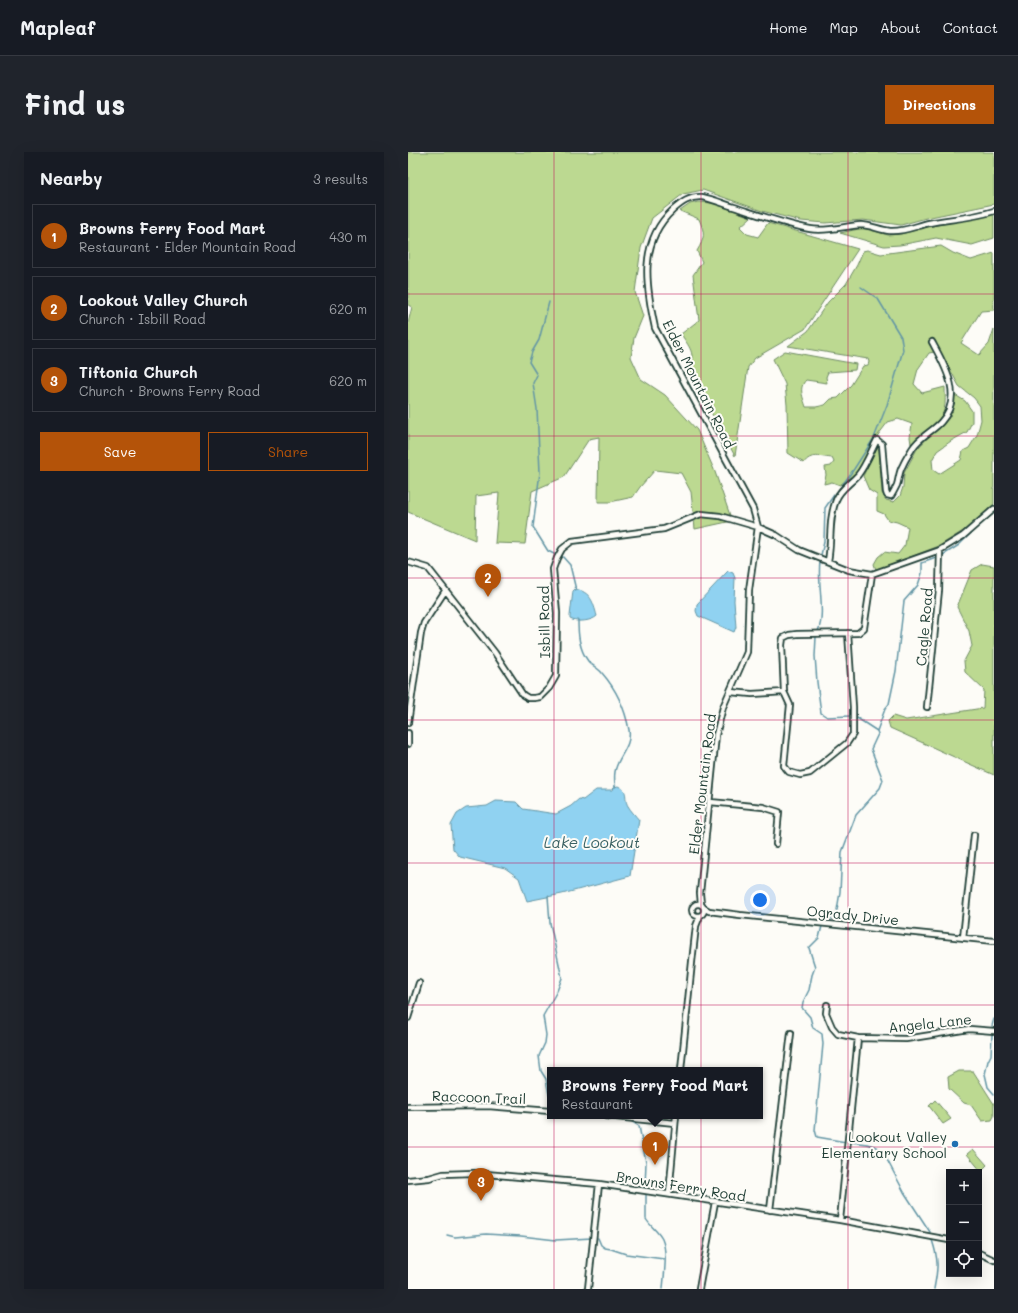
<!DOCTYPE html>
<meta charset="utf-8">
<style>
:root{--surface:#171b24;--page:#20242c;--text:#f1f3f6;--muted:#9ea1a6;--line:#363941;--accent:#b45309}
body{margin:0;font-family:Mali,sans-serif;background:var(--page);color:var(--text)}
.controls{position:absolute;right:12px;bottom:12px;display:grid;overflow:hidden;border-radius:0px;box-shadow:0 4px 16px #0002}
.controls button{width:36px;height:36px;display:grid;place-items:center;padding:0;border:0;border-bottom:1px solid var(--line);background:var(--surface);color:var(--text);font:20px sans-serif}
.you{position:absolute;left:352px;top:748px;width:14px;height:14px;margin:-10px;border:3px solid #fff;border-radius:50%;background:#1a73e8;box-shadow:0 0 0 6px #1a73e833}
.badge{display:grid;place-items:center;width:26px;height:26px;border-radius:50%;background:var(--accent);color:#fff;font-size:13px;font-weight:700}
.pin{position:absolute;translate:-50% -33px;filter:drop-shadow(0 1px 2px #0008)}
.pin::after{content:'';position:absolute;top:21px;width:14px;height:12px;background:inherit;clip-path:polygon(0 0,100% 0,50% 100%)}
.popup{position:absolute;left:139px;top:915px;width:216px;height:52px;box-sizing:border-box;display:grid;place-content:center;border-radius:0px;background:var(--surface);filter:drop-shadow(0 1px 3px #0005);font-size:13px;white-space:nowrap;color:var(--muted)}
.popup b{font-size:15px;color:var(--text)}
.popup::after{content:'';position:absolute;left:50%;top:100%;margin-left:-8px;border:8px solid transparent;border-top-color:var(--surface)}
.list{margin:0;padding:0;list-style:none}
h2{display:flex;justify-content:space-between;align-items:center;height:52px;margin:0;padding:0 16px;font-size:17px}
h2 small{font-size:13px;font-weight:400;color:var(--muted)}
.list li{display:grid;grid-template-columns:26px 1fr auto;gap:12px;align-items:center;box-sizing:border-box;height:64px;margin:0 8px 8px;padding:0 8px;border:1px solid var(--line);border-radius:0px}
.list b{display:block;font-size:15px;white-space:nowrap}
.list p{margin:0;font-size:13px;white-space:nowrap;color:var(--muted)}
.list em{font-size:13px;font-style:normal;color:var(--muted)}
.actions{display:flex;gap:8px;padding:12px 16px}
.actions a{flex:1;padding:9px 0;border:1px solid var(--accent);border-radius:0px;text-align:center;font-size:14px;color:var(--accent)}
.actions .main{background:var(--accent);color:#fff}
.icon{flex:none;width:22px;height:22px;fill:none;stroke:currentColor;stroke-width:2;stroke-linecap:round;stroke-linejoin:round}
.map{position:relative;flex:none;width:586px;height:1137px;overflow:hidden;border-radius:0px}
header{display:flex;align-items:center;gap:24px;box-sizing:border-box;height:56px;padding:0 20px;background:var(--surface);border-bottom:1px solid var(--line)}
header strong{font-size:19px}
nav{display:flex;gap:22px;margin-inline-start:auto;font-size:14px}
.intro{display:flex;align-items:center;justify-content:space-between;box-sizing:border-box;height:96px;padding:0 24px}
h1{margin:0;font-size:28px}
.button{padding:10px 18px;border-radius:0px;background:var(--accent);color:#fff;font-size:14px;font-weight:700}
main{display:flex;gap:24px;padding:0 24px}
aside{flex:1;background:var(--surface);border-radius:0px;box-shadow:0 4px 16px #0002}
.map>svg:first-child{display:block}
.green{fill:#bcd991;stroke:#6e8b62}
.water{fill:#90d2f1;stroke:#6396a5}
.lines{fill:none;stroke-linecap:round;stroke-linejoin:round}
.stream{stroke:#6396a5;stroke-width:1.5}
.minor-casing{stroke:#1f3d34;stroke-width:8}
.minor{stroke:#fdfcf7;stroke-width:4.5}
.grid{fill:none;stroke:#c2185b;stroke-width:1;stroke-opacity:0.55}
.poi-dot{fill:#1f6fb2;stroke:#fdfcf7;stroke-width:1.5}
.labels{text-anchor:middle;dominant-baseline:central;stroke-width:4;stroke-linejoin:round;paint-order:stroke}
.street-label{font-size:14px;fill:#1f3d34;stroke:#fdfcf7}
.poi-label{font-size:14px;fill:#1f3d34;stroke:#fdfcf7;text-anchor:end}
.water-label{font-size:15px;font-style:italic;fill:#3b6263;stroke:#fdfcf7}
</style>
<header>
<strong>Mapleaf</strong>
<nav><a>Home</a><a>Map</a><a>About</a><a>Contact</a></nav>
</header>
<div class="intro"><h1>Find us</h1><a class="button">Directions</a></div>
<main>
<aside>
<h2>Nearby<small>3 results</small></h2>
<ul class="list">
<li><span class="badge">1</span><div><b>Browns Ferry Food Mart</b><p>Restaurant · Elder Mountain Road</p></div><em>430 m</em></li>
<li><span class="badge">2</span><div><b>Lookout Valley Church</b><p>Church · Isbill Road</p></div><em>620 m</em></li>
<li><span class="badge">3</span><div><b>Tiftonia Church</b><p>Church · Browns Ferry Road</p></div><em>620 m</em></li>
</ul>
<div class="actions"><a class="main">Save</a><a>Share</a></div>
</aside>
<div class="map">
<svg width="586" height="1137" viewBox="0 0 586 1137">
<rect width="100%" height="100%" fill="#fdfcf7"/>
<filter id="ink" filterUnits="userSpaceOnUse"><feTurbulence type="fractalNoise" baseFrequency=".025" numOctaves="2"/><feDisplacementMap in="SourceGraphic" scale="8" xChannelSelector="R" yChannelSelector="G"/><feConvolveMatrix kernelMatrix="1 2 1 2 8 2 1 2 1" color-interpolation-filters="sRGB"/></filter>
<g filter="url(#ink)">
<path class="green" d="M0,0H586V52L518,66L493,73L455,68L417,71L393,69L354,59L295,38L275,42L244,66L233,96L227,140L235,164L226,186L223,205L233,227L257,243L289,278L307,320L324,369L287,377L283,340L273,321L247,318L232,335L225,345L202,350H190L191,285L181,287L156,325L124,339L117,392L87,391L91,341L68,344L67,388L0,360V171L4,155L0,153Z
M290,50L305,51L343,65L332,75L339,82L350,85L360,71L450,97L397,177L347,206L340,215L327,304L281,220C287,201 284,199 273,182L291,168L285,123L294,110L289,99C297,86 297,81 291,67L272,59L282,52Z
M586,62V86L564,93L528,86L492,93L476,94L432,81L455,76L480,83L493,82L514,76Z
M533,94L545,101L563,108L586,101V158L573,159L553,191L571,203L581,192L586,177V352L555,379L531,394L468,418L466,412L470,405L476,400L490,402L497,393L500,375L489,370L480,368L476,362L469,359V343L461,338L455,324L469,295L471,298L474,341L478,348L486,350L492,344L495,335L496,321L509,297L543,261L547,243L557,249L564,259V270L559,280L543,289L529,299L524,308L525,318L531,322L553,308L555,299L561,296L569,283L573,268L572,254L566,246L551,234L532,199L521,201L510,217L506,232L514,241L537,235C537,242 538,251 536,258C533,270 512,283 503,292L502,285L504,272L490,267L480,270L470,283L450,319L432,333L424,330L416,332L418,323L417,315L423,314L426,310L424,306C414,305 402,301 396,311L380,301L379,253L377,232L365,207L377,199L448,212L447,218L420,220L418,225L419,231L398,228C390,236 395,245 398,255H408L417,253L423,247L430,246L443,233L455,214L460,213L461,210L460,207L380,194L400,179L420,150L438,132L449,113L455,99L459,98L473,102Z
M574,412L586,414V623L482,576L480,569L485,564L498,568L575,556L576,538L557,520L556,509L564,494L561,479L549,455L564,418Z
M551,919H565L586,952V964L584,968L574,969L563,953L556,951L541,937L540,925Z
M527,948L543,967L535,972L521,954Z
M565,997L579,1013L573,1019L559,1002Z"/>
<path class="water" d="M320,419L325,421L327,426L326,449L328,475L326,480L290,464L288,459L289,452L318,421Z
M167,437C183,440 185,450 189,464C184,469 169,471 162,467V464L165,439Z
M210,634C222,640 215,645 220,654C223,659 227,663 231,668L222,724L154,742L119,749L111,726L97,716L52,705L45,697L43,673L49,662L58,656L79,654L88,649L108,650L115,657L148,662L163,654L171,647L175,648L188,638H205L206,635Z"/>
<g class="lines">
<path class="stream" d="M141,150L131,188L124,200L121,210L129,223L125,231L129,257L132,320L125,375L140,399L146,402
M432,336L446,317L466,286L479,253L495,198L493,185L470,147L453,135
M578,367L586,361
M413,403L416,390L417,356L426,343
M535,403L551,393L569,375
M154,404L162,413L168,438
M170,468C170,482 171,497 180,509C183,513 190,516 194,521C208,537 217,556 221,578C224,595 209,605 207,620C206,625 207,631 207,635
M410,479C418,462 409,430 412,410
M408,485L407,504L409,530L413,561L419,565L442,564
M449,566L469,579
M140,744L142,771L154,826L149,839L135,864L138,883L137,891L131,904L133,919L138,927L141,943L142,944
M422,768L428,761L429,758L432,740L434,700L448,663L472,636L475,628L463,597L470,582L469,579L477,557L481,552L488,519L496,449L510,433L514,421V411L528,406
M414,774L411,786L401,796L407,815L404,823L401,838L395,850L394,856L402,865L405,876L414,882L415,892L407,978L409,985L438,990
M584,874L586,867
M584,882L583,903L580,909L577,922L580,935L586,942
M223,969L231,974L238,1010L237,1035
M443,990L459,992L469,995L476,1002L496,1040L522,1080
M238,1043V1067C242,1074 250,1079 254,1087C260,1101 256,1122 255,1137
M39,1083L47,1085L78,1082L113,1084L148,1088L184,1086
M190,1086L193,1093L197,1096L203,1097L218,1102L256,1107
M524,1088C531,1109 530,1116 526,1137"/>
<g class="minor-casing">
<path id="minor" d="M420,409C424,389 420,368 428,348C432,337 442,332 450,323C458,313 463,299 469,288L474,292L478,340L479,343L483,344C485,341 487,337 489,333C491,327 491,319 495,313C497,308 501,302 504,297C512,284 524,280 533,270C556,245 537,214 524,190
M0,410L20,416L87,501L115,543L120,546H126L132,545L141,536L148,524L149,461L145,417L149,406L154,397L164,389L256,377L293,362L312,364L350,375L368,383L391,398L441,418L464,422L532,398L555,384L586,357
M440,481L445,555V582L439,591L402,621L392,623L381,620L376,614L382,553L376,540L374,493L375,486L381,483L389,482L450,481L456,476L464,422
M322,540L344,542L376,540
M519,555L531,438L532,398
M0,571L13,481L16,471L37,439
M0,581V592
M302,650L355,655L371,660L368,692
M284 758a6 6 0 1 1 12 0a6 6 0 1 1-12 0Z
M293,752L292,741L308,583L315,555L339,500L341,438L350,375L345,357L247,176C238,135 230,90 265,58C273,51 282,44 294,45C305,47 316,52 326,55C351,63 376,72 402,77C419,80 436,74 453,73C462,73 472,78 482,79C496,80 508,74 521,71C542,67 565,66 586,59
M296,756L301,759L332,763L586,789
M555,786L566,683
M419,853L418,861L424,875L430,882L450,886L498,887L561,877L586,879
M0,866L11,831
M273,918L284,810L288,774L292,764
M0,955L80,954L142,959
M198,964L267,971
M0,1028L21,1026L35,1022L66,1021L191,1032L432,1068L541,1088
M261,1042L268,964
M362,1058L383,881
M432,1068L450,886
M571,1101L586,1108
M180,1137L191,1032
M291,1137L307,1050"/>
</g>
<use href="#minor" class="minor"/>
</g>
</g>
<path class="grid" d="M146,0V1137M293,0V1137M440,0V1137M0,142H586M0,284H586M0,426H586M0,568H586M0,711H586M0,853H586M0,995H586"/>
<circle class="poi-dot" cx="547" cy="992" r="4"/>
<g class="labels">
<g class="street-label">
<text transform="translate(291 232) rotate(63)">Elder Mountain Road</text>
<text transform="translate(136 470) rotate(-91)">Isbill Road</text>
<text transform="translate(516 475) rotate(-85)">Cagle Road</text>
<text transform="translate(294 632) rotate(-83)">Elder Mountain Road</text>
<text transform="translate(445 763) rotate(6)">Ogrady Drive</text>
<text transform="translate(522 871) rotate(-6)">Angela Lane</text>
<text transform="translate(71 945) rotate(2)">Raccoon Trail</text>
<text transform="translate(273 1034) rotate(9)">Browns Ferry Road</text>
</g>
<g class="poi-label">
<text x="539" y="984">Lookout Valley<tspan x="539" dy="16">Elementary School</tspan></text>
</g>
<g class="water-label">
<text x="184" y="690">Lake Lookout</text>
</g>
</g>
</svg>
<div class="controls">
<button>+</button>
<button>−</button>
<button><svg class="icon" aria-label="locate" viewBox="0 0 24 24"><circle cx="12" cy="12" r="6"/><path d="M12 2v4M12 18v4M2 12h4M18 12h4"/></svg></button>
</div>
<div class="you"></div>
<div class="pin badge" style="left:247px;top:1013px">1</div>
<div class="popup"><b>Browns Ferry Food Mart</b>Restaurant</div>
<div class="pin badge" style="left:80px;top:445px">2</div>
<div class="pin badge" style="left:73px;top:1049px">3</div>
</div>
</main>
